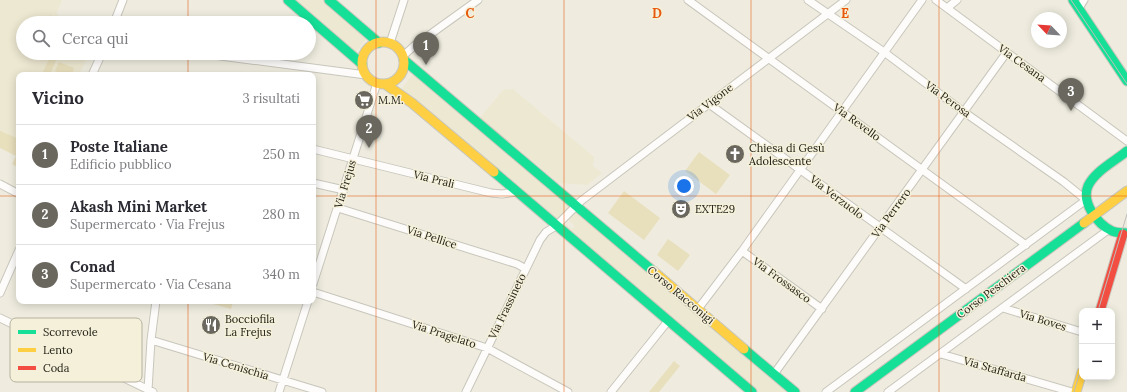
<!DOCTYPE html>
<html lang="it">
<meta charset="utf-8">
<style>
:root{--surface:#fff;--page:#f2f2f3;--text:#2b2b33;--muted:#7c7c81;--line:#e1e1e2;--accent:#6a685e}
body{margin:0;font-family:Lora,serif;background:var(--page);color:var(--text)}
.controls{position:absolute;right:12px;bottom:12px;display:grid;overflow:hidden;border-radius:8px;box-shadow:0 2px 10px #0003}
.controls button{width:36px;height:36px;display:grid;place-items:center;padding:0;border:0;border-bottom:1px solid var(--line);background:var(--surface);color:var(--text);font:20px sans-serif}
.compass{position:absolute;left:1031px;top:12px;width:36px;height:36px;border-radius:50%;background:var(--surface);box-shadow:0 2px 10px #0003;rotate:295deg}
.you{position:absolute;left:684px;top:186px;width:14px;height:14px;margin:-10px;border:3px solid #fff;border-radius:50%;background:#1a73e8;box-shadow:0 0 0 6px #1a73e833}
.badge{display:grid;place-items:center;width:26px;height:26px;border-radius:50%;background:var(--accent);color:#fff;font-size:13px;font-weight:700}
.pin{position:absolute;translate:-50% -33px;filter:drop-shadow(0 1px 2px #0008)}
.pin::after{content:'';position:absolute;top:21px;width:14px;height:12px;background:inherit;clip-path:polygon(0 0,100% 0,50% 100%)}
.list{margin:0;padding:0;list-style:none}
h2{display:flex;justify-content:space-between;align-items:center;height:52px;margin:0;padding:0 16px;font-size:17px}
h2 small{font-size:13px;font-weight:400;color:var(--muted)}
.list li{display:grid;grid-template-columns:26px 1fr auto;gap:12px;align-items:center;box-sizing:border-box;height:60px;padding:0 16px;border-top:1px solid var(--line)}
.list b{display:block;font-size:15px;white-space:nowrap}
.list p{margin:0;font-size:13px;white-space:nowrap;color:var(--muted)}
.list em{font-size:13px;font-style:normal;color:var(--muted)}
.icon{flex:none;width:22px;height:22px;fill:none;stroke:currentColor;stroke-width:2;stroke-linecap:round;stroke-linejoin:round}
.map{position:relative;flex:none;width:1127px;height:392px;overflow:hidden}
.search{position:absolute;background:var(--surface);box-shadow:0 2px 10px #0003;left:16px;top:16px;width:300px;height:44px;display:flex;align-items:center;gap:10px;box-sizing:border-box;padding:0 14px;border-radius:22px;color:var(--muted);font-size:15px}
.panel{position:absolute;background:var(--surface);box-shadow:0 2px 10px #0003;left:16px;top:72px;width:300px;height:232px;border-radius:8px}
.map>svg:first-child{display:block}
.built{fill:#ede8d1}
.green{fill:#e8dfbd}
.lines{fill:none;stroke-linecap:round;stroke-linejoin:round}
.street-casing{stroke:#c8c6bc;stroke-width:9}
.fast-casing{stroke:#c8c6bc;stroke-width:11}
.slow-casing{stroke:#c8c6bc;stroke-width:11}
.jam-casing{stroke:#c8c6bc;stroke-width:11}
.street{stroke:#fdfcfa;stroke-width:7}
.fast{stroke:#16e098;stroke-width:9}
.slow{stroke:#ffcf43;stroke-width:9}
.jam{stroke:#f24e42;stroke-width:9}
.tram{stroke:#bfbebb;stroke-width:1}
.grid{fill:none;stroke:#e8590c;stroke-width:1;stroke-opacity:0.55}
.labels{text-anchor:middle;dominant-baseline:central;stroke-width:3;stroke-linejoin:round;paint-order:stroke}
.street-label{font-size:11px;fill:#232118;stroke:#f5f0d9}
.poi-label{font-size:11px;fill:#232118;stroke:#f5f0d9;text-anchor:start}
.key{fill:#f5f0d9;stroke:#b6b29f;stroke-width:1}
.key-label{font-size:11px;fill:#232118}
.grid-label{font-size:13px;text-anchor:middle;font-weight:bold;fill:#e8590c;stroke:#f5f0d9;stroke-width:3;stroke-linejoin:round;paint-order:stroke}
</style>
<div class="map">
<svg width="1127" height="392" viewBox="0 0 1127 392">
<rect width="100%" height="100%" fill="#efecdf"/>
<path class="built" d="M0,0H62L56,14L72,23H23V53H89L79,75H19V151L0,141Z
M295,0H326L369,36L356,52Z
M413,74L570,207L556,223L400,91Z
M513,89L594,157L593,166L602,173L587,185L559,183L480,118L503,90Z
M575,211L787,392H757L561,226L564,223L572,229L575,226L568,219Z"/>
<path class="green" d="M50,15L58,19L60,16L72,23H46Z
M52,53H59L51,72L56,75H49L43,72Z
M59,62L74,68L72,75H64L55,71Z
M0,131L19,139V168L12,164L16,156L0,148Z
M699,152L730,175L716,194L685,171Z
M624,191L660,218L644,240L608,213Z
M668,239L690,255L678,271L657,255Z
M202,301H228L233,302L231,309Z
M674,361L680,366L659,392H649Z"/>
<g class="lines">
<g class="street-casing">
<path id="street" d="M688,0L1026,245
M808,0L884,52L964,112L1064,182L1086,200L826,392
M936,0L1127,141
M947,8L957,0
M1079,8L1084,0
M114,23L123,0
M390,43L404,0
M198,53L366,75
M403,56L414,46L478,0
M92,75L102,53
M709,104L966,289
M313,149L491,193L502,194L516,192
M313,183L344,190
M0,184L19,194
M338,208L517,264L526,269
M742,251L822,309
M313,284L377,83
M313,292L487,348L568,392
M0,293L19,250
M1003,308L1082,332
M698,309L742,251L922,0
M0,318L153,392
M151,340L322,392
M941,354L1072,392
M774,374L1007,52
M148,390L151,340L156,301
M279,392L308,301
M466,392L540,240L546,232L556,226L581,201L846,0
M611,392L668,321
M888,392L1108,230"/>
</g>
<g class="fast-casing">
<path id="fast" d="M288,0L362,64
M329,0L379,43
M1073,0L1127,81
M404,60L653,271
M1127,151C1115,161 1095,171 1088,186C1081,202 1097,224 1112,231C1117,233 1122,233 1127,233
M494,172L752,392
M744,349L795,392
M855,392L1084,223"/>
</g>
<g class="slow-casing">
<path id="slow" d="M362 63a21 21 0 1 1 42 0a21 21 0 1 1-42 0Z
M385,84L412,103L494,172
M1084,223L1127,191
M653,271L744,349
M1076,392L1082,372"/>
</g>
<g class="jam-casing">
<path id="jam" d="M1100,311L1123,234"/>
</g>
<use href="#street" class="street"/>
<use href="#fast" class="fast"/>
<use href="#slow" class="slow"/>
<use href="#jam" class="jam"/>
<path class="tram" d="M1071,0L1127,84
M1098,311L1127,214
M1074,392L1082,365"/>
</g>
<path class="grid" d="M188,0V23M376,0V392M564,0V392M751,0V392M939,0V392M188,53V75M0,196H19M313,196H1127M188,301V392"/>
<defs>
<g id="supermarket-disc" transform="scale(1)"><circle r="9.5" fill="#6a685e" stroke="#f5f0d9"/><path d="M-6-5.5h2.5l.6 2H6L4.5 2H-2.5L-4.4-4H-6ZM-1.5 3.2a1.3 1.3 0 1 0 .1 0ZM3 3.2a1.3 1.3 0 1 0 .1 0Z" fill="#fff"/></g>
<g id="church-disc" transform="scale(1)"><circle r="9.5" fill="#6a685e" stroke="#f5f0d9"/><path d="M-1.2-6h2.4v3.5h3.3v2.4h-3.3V6h-2.4V-.1h-3.3v-2.4h3.3Z" fill="#fff"/></g>
<g id="theatre-disc" transform="scale(1)"><circle r="9.5" fill="#6a685e" stroke="#f5f0d9"/><path d="M-5-5.5Q0-4 5-5.5V0Q5 5 0 6Q-5 5-5 0ZM-3.3-2.5H-1v1.5H-3.3ZM1-2.5H3.3v1.5H1ZM-2.8 1Q0 5.5 2.8 1Z" fill="#fff"/></g>
<g id="restaurant-disc" transform="scale(1)"><circle r="9.5" fill="#6a685e" stroke="#f5f0d9"/><path d="M-5-6h1v4h1v-4h1v4h1v-4h1v5L-1.5 .5V6h-2V.5L-5-1ZM5-6V6H3V1.5H1.5Q1.5-4 5-6Z" fill="#fff"/></g>
</defs>
<g fill-rule="evenodd">
<use href="#supermarket-disc" x="364" y="100"/>
<use href="#church-disc" x="735" y="154"/>
<use href="#theatre-disc" x="681" y="209"/>
<use href="#restaurant-disc" x="211" y="325"/>
</g>
<g class="labels">
<g class="street-label">
<text transform="translate(1022 63) rotate(36)">Via Cesana</text>
<text transform="translate(948 99) rotate(36)">Via Perosa</text>
<text transform="translate(710 102) rotate(-37)">Via Vigone</text>
<text transform="translate(857 122) rotate(36)">Via Revello</text>
<text transform="translate(434 179) rotate(14)">Via Prali</text>
<text transform="translate(345 184) rotate(-73)">Via Frejus</text>
<text transform="translate(837 197) rotate(37)">Via Verzuolo</text>
<text transform="translate(891 213) rotate(-54)">Via Perrero</text>
<text transform="translate(432 237) rotate(18)">Via Pellice</text>
<text transform="translate(782 280) rotate(36)">Via Frossasco</text>
<text transform="translate(991 291) rotate(-37)">Corso Peschiera</text>
<text transform="translate(681 295) rotate(40)">Corso Racconigi</text>
<text transform="translate(507 306) rotate(-64)">Via Frassineto</text>
<text transform="translate(1043 320) rotate(17)">Via Boves</text>
<text transform="translate(444 334) rotate(18)">Via Pragelato</text>
<text transform="translate(236 366) rotate(17)">Via Cenischia</text>
<text transform="translate(995 369) rotate(16)">Via Staffarda</text>
</g>
<g class="poi-label">
<text x="378" y="100">M.M.</text>
<text x="749" y="148">Chiesa di Gesù<tspan x="749" dy="13">Adolescente</tspan></text>
<text x="695" y="209">EXTE29</text>
<text x="225" y="319">Bocciofila<tspan x="225" dy="13">La Frejus</tspan></text>
</g>
</g>
<rect x="10" y="318" width="132" height="64" rx="6" class="key"/>
<rect x="18" y="330" width="18" height="4" fill="#16e098"/>
<rect x="18" y="348" width="18" height="4" fill="#ffcf43"/>
<rect x="18" y="366" width="18" height="4" fill="#f24e42"/>
<g class="key-label">
<text x="43" y="336">Scorrevole</text>
<text x="43" y="354">Lento</text>
<text x="43" y="372">Coda</text>
</g>
<g class="grid-label">
<text x="470" y="18">C</text>
<text x="657" y="18">D</text>
<text x="845" y="18">E</text>
</g>
</svg>
<div class="controls">
<button>+</button>
<button>−</button>
</div>
<svg class="compass" viewBox="-18 -18 36 36"><path d="M0-13l5 13h-10z" fill="#e53935"/><path d="M0 13l5-13h-10z" fill="#7c7c81"/></svg>
<div class="you"></div>
<div class="pin badge" style="left:426px;top:65px">1</div>
<div class="pin badge" style="left:369px;top:148px">2</div>
<div class="pin badge" style="left:1071px;top:111px">3</div>
<div class="search"><svg class="icon" aria-label="search" viewBox="0 0 24 24"><circle cx="10" cy="10" r="6"/><path d="M15 15l6 6"/></svg>Cerca qui</div>
<section class="panel">
<h2>Vicino<small>3 risultati</small></h2>
<ul class="list">
<li><span class="badge">1</span><div><b>Poste Italiane</b><p>Edificio pubblico</p></div><em>250 m</em></li>
<li><span class="badge">2</span><div><b>Akash Mini Market</b><p>Supermercato · Via Frejus</p></div><em>280 m</em></li>
<li><span class="badge">3</span><div><b>Conad</b><p>Supermercato · Via Cesana</p></div><em>340 m</em></li>
</ul>
</section>
</div>
